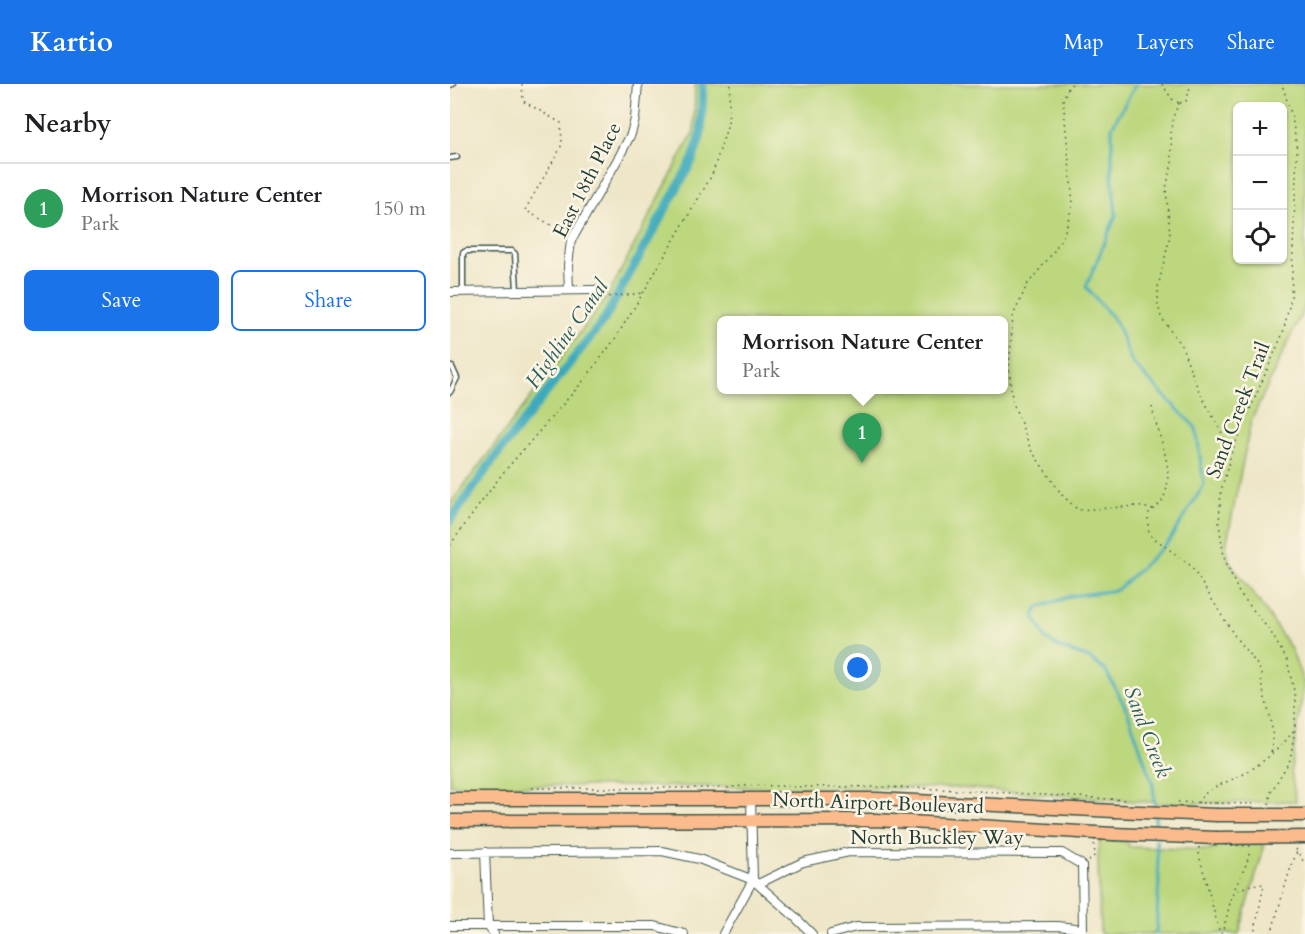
<!DOCTYPE html>
<meta charset="utf-8">
<style>
:root{--surface:#fff;--page:#f6f6f6;--text:#202124;--muted:#757577;--line:#e0e0e0;--accent:#1a73e8}
body{margin:0;font-family:Cardo,serif;background:var(--page);color:var(--text)}
.controls{position:absolute;right:18px;top:18px;display:grid;overflow:hidden;border-radius:9px;box-shadow:0 2px 4px #0004}
.controls button{width:54px;height:54px;display:grid;place-items:center;padding:0;border:0;border-bottom:2px solid var(--line);background:var(--surface);color:var(--text);font:30px sans-serif}
.you{position:absolute;left:408px;top:584px;width:21px;height:21px;margin:-15px;border:4px solid #fff;border-radius:50%;background:#1a73e8;box-shadow:0 0 0 9px #1a73e833}
.badge{display:grid;place-items:center;width:39px;height:39px;border-radius:50%;background:var(--accent);color:#fff;font-size:20px;font-weight:700}
.pin{position:absolute;translate:-50% -50px;filter:drop-shadow(0 2px 3px #0008)}
.pin::after{content:'';position:absolute;top:32px;width:21px;height:18px;background:inherit;clip-path:polygon(0 0,100% 0,50% 100%)}
.popup{position:absolute;left:267px;top:232px;width:291px;height:78px;box-sizing:border-box;display:grid;place-content:center;border-radius:9px;background:var(--surface);filter:drop-shadow(0 2px 4px #0005);font-size:20px;white-space:nowrap;color:var(--muted)}
.popup b{font-size:22px;color:var(--text)}
.popup::after{content:'';position:absolute;left:50%;top:100%;margin-left:-12px;border:12px solid transparent;border-top-color:var(--surface)}
.list{margin:0;padding:0;list-style:none}
h2{display:flex;justify-content:space-between;align-items:center;height:78px;margin:0;padding:0 24px;font-size:26px}
h2 small{font-size:20px;font-weight:400;color:var(--muted)}
.list li{display:grid;grid-template-columns:39px 1fr auto;gap:18px;align-items:center;box-sizing:border-box;height:90px;padding:0 24px;border-top:2px solid var(--line)}
.list b{display:block;font-size:22px;white-space:nowrap}
.list p{margin:0;font-size:20px;white-space:nowrap;color:var(--muted)}
.list em{font-size:20px;font-style:normal;color:var(--muted)}
.actions{display:flex;gap:12px;padding:18px 24px}
.actions a{flex:1;padding:14px 0;border:2px solid var(--accent);border-radius:9px;text-align:center;font-size:21px;color:var(--accent)}
.actions .main{background:var(--accent);color:#fff}
.icon{flex:none;width:33px;height:33px;fill:none;stroke:currentColor;stroke-width:2;stroke-linecap:round;stroke-linejoin:round}
.map{position:relative;flex:none;width:855px;height:850px;overflow:hidden}
header{display:flex;align-items:center;gap:36px;box-sizing:border-box;height:84px;padding:0 30px;background:var(--accent);color:#fff}
header strong{font-size:28px}
nav{display:flex;gap:33px;margin-inline-start:auto;font-size:21px}
main{display:flex}
aside{flex:1;background:var(--surface)}
.map>svg:first-child{display:block}
.green{fill:#bcd77d;stroke:#6e8a58;stroke-width:1.5;fill-rule:evenodd}
.lines{fill:none;stroke-linecap:round;stroke-linejoin:round}
.stream{stroke:#3caabb;stroke-width:3}
.canal{stroke:#3caabb;stroke-width:9}
.service-casing{stroke:#3e564a;stroke-width:7}
.minor-casing{stroke:#3e564a;stroke-width:10}
.primary-casing{stroke:#3e564a;stroke-width:15}
.path{stroke:#3e564a;stroke-width:1.5;stroke-dasharray:1.5 4.5;stroke-linecap:butt}
.service{stroke:#fff;stroke-width:4}
.minor{stroke:#fff;stroke-width:8}
.primary{stroke:#fbbb8c;stroke-width:12}
.primary-bridge-casing{stroke:#3e564a;stroke-width:15;stroke-linecap:butt}
.path-bridge{stroke:#3e564a;stroke-width:1.5;stroke-dasharray:1.5 4.5;stroke-linecap:butt}
.primary-bridge{stroke:#fbbb8c;stroke-width:12}
.labels{text-anchor:middle;dominant-baseline:central;stroke-width:5;stroke-linejoin:round;paint-order:stroke}
.street-label{font-size:20px;fill:#1f3d34;stroke:#fcf5e5}
.water-label{font-size:21px;font-style:italic;fill:#285e5c;stroke:#fcf5e5}
</style>
<header>
<strong>Kartio</strong>
<nav><a>Map</a><a>Layers</a><a>Share</a></nav>
</header>
<main>
<aside>
<h2>Nearby<small></small></h2>
<ul class="list">
<li><span class="badge" style="background:#2e9e5b">1</span><div><b>Morrison Nature Center</b><p>Park</p></div><em>150 m</em></li>
</ul>
<div class="actions"><a class="main">Save</a><a>Share</a></div>
</aside>
<div class="map">
<svg width="855" height="850" viewBox="0 0 855 850">
<rect width="100%" height="100%" fill="#fcf5e5"/>
<filter id="ink" filterUnits="userSpaceOnUse"><feTurbulence type="fractalNoise" baseFrequency=".0167" numOctaves="2"/><feDisplacementMap in="SourceGraphic" scale="12" xChannelSelector="R" yChannelSelector="G"/><feConvolveMatrix kernelMatrix="1 2 1 2 8 2 1 2 1" color-interpolation-filters="sRGB"/></filter>
<filter id="wash" filterUnits="userSpaceOnUse"><feTurbulence type="fractalNoise" baseFrequency=".008" numOctaves="4" result="noise"/><feDisplacementMap in="SourceGraphic" scale="24" xChannelSelector="R" yChannelSelector="G"/><feGaussianBlur stdDeviation="1.35" result="paint"/><feColorMatrix in="noise" values="0 0 0 0 0 0 0 0 0 0 0 0 0 0 0 0 0 1.4 0 .05"/><feComposite in="paint" operator="in"/></filter>
<g filter="url(#wash)">
<rect width="100%" height="100%" fill="#eee6c7"/>
<path class="green" d="M245,0H855V222L801,337L776,462L779,477L815,526L841,565L854,600L841,687L846,717L726,720L510,704L0,701V420L157,213L244,47ZM788,22H832V176H788ZM271,236H553V306H271Z
M650,756L678,758L679,763L761,766L765,765V761L815,760L789,850H650L648,774Z"/>
<g class="lines">
<path class="stream" d="M686,0L662,43V91L666,131L636,203L666,238L682,279L746,344L754,401L719,457L667,506L621,512L587,524L584,532L596,555L610,564L639,574L656,587L677,626L703,701L705,725
M705,732L706,749
M706,850L709,796L706,756"/>
<path class="canal" d="M0,437L46,372L154,236L243,75L251,50L253,0"/>
</g>
</g>
<g filter="url(#ink)">
<g class="lines">
<g class="service-casing">
<path id="service" d="M0,1L3,0
M0,74L7,73
M13,208V169L16,167H62L65,170L67,207
M0,283H2L7,294L0,308"/>
</g>
<g class="minor-casing">
<path id="minor" d="M119,206L118,181L121,157L169,73L181,50L185,35L188,0
M0,208L144,206
M35,768L38,842L44,850
M0,769L212,767L249,775L303,796L344,832L362,850
M308,800L353,778L399,768L612,769L632,781L633,845L631,850
M0,842H205L234,850
M273,850L303,796L301,715
M381,850L406,843L608,842L633,845"/>
</g>
<g class="primary-casing">
<path id="primary" d="M0,715H427L664,727
M767,731H855
M0,737L426,736L663,750
M767,754L855,753"/>
</g>
<path class="path" d="M72,0L73,17L111,39L112,60L110,65L75,126L115,149
M622,0L619,2L613,15L623,119L614,150L602,170L577,201L563,232L559,283L562,316L581,366L612,411L628,426L686,422L703,425
M712,0L722,15L729,19
M729,19L723,33L721,49L722,79L716,104L720,152L708,203V220L711,233L732,263L748,305L781,366
M730,19L736,17L741,0
M147,213C151,214 186,210 192,209
M702,323C707,352 728,387 712,417C709,422 703,425 698,430V444L700,451L741,482L786,554L806,579L811,588L812,603L821,636L823,655L821,671
M0,461L52,390L135,295L165,255L193,209L262,91L278,40L280,0
M82,704H269
M277,704C304,699 332,703 359,703C465,701 571,710 676,716
M748,719C756,701 783,698 799,687C817,675 832,663 844,646
M766,719L803,720
M819,720L821,708L840,676L845,645V611L837,576L820,547L788,507L774,473L769,440L771,407L782,367L833,249L841,214L847,66L842,33L832,0
M749,763V771L770,850
M846,765L855,780
M639,777L645,771L644,760
M783,810C791,804 804,798 814,801L804,850
M771,850C777,837 778,823 783,809C789,793 797,784 800,766
M821,850L839,789L847,767"/>
<use href="#service" class="service"/>
<use href="#minor" class="minor"/>
<use href="#primary" class="primary"/>
<g class="primary-bridge-casing">
<path id="primary-bridge" d="M664,727L767,731
M663,750L767,754"/>
</g>
<path class="path-bridge" d="M728,718L766,719
M644,756L656,757
M775,761L801,762"/>
<use href="#primary-bridge" class="primary-bridge"/>
</g>
</g>
<g class="labels">
<g class="street-label">
<text transform="translate(137 96) rotate(-63)">East 18th Place</text>
<text transform="translate(788 326) rotate(-69)">Sand Creek Trail</text>
<text transform="translate(428 719) rotate(2)">North Airport Boulevard</text>
<text x="487" y="753">North Buckley Way</text>
</g>
<g class="water-label">
<text transform="translate(117 250) rotate(-55)">Highline Canal</text>
<text transform="translate(697 648) rotate(69)">Sand Creek</text>
</g>
</g>
</svg>
<div class="controls">
<button>+</button>
<button>−</button>
<button><svg class="icon" aria-label="locate" viewBox="0 0 24 24"><circle cx="12" cy="12" r="6"/><path d="M12 2v4M12 18v4M2 12h4M18 12h4"/></svg></button>
</div>
<div class="you"></div>
<div class="pin badge" style="left:412px;top:379px;background:#2e9e5b">1</div>
<div class="popup"><b>Morrison Nature Center</b>Park</div>
</div>
</main>
